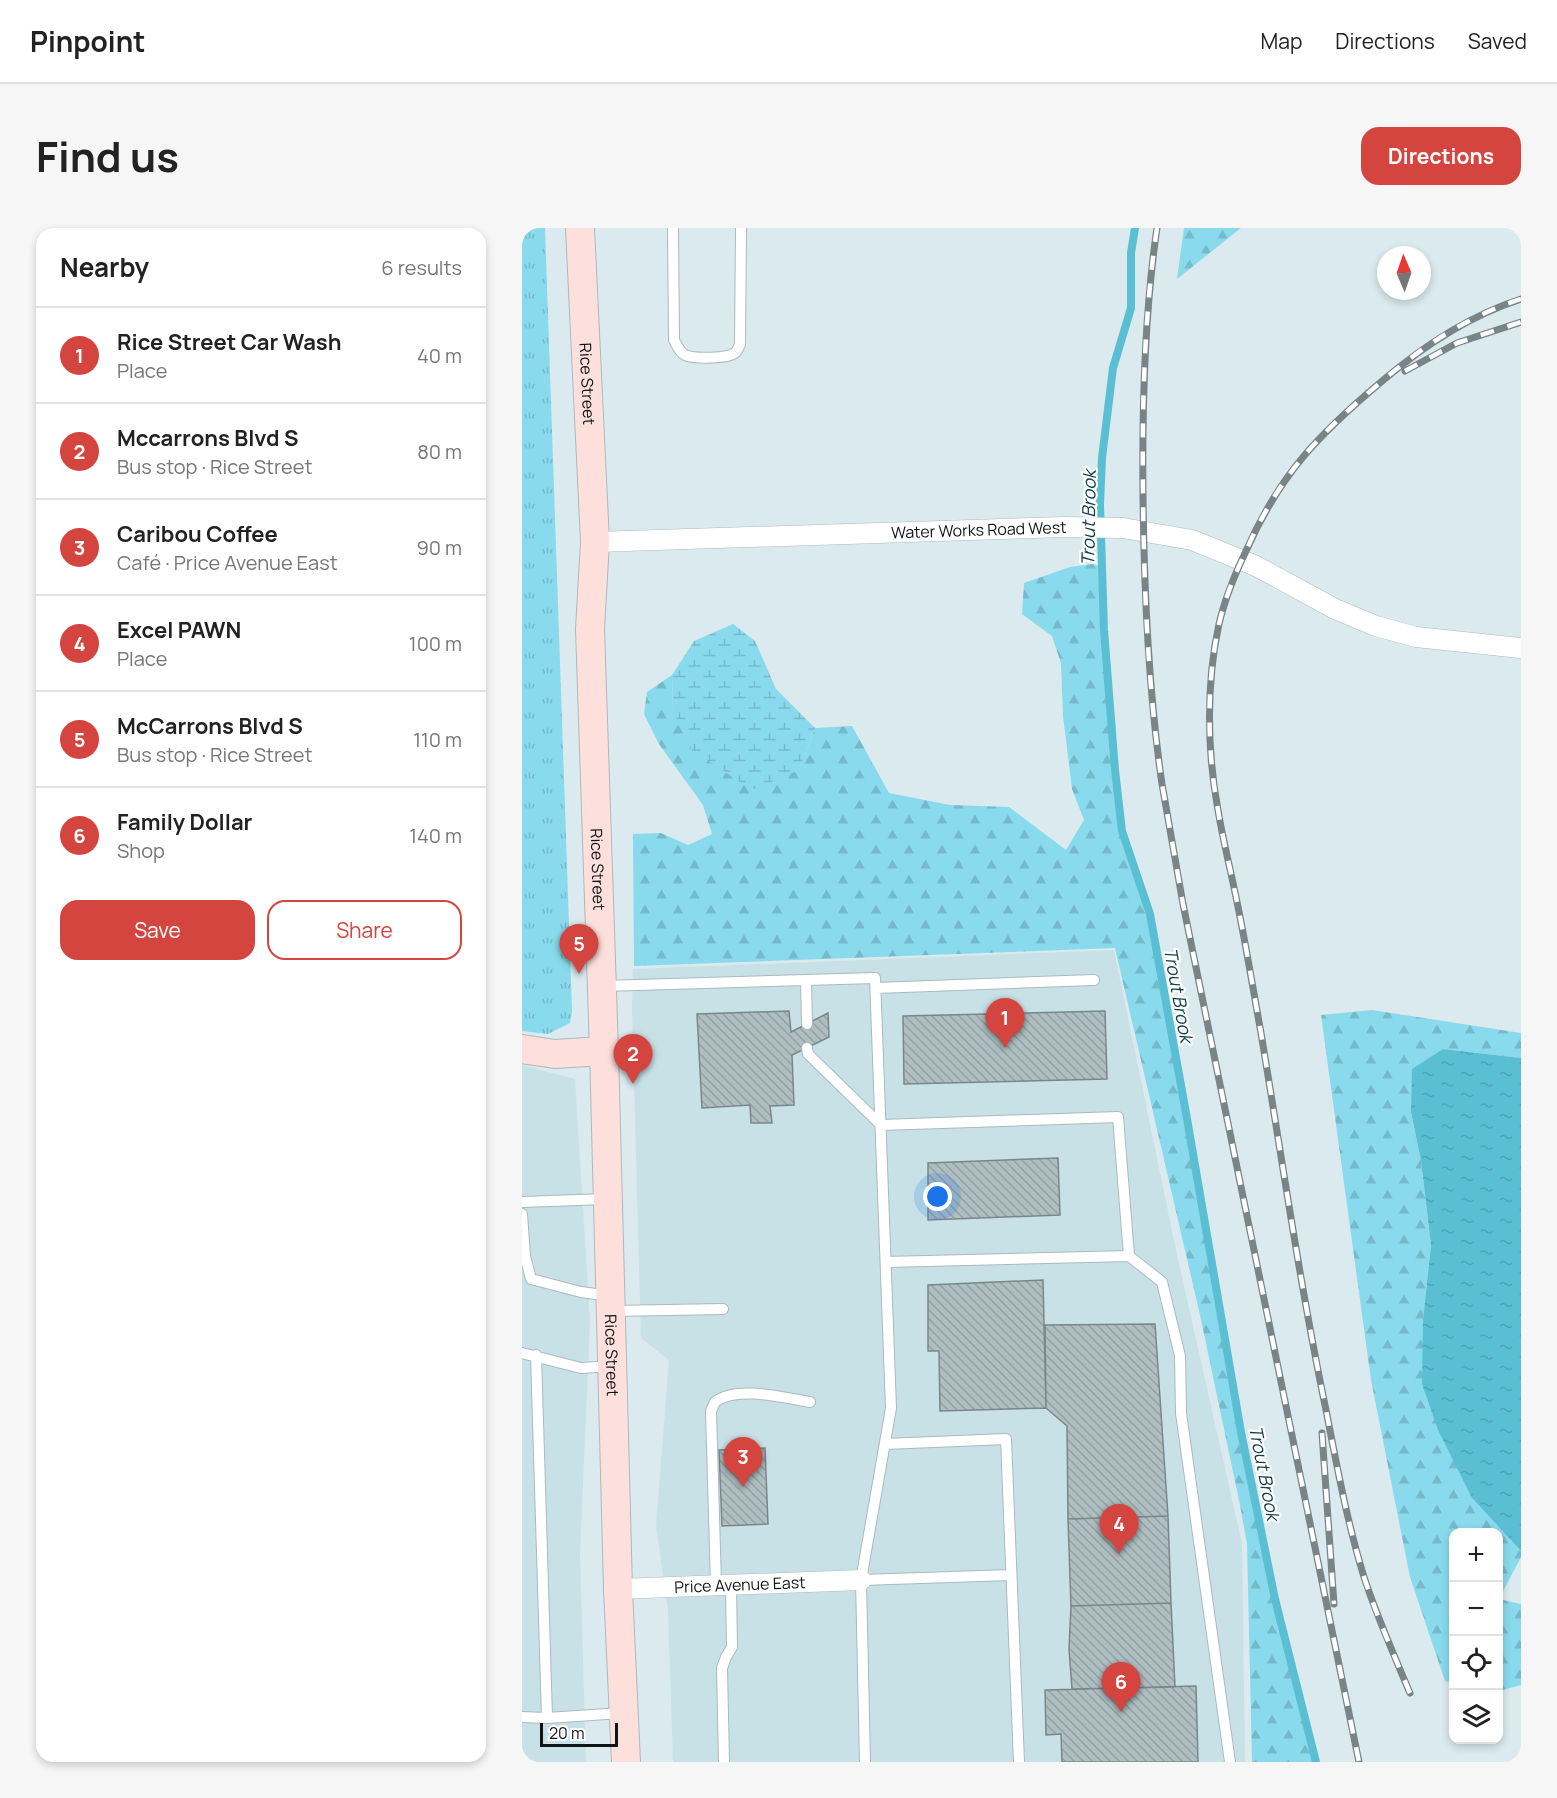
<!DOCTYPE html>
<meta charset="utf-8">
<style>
:root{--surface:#fff;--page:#f6f6f6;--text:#222;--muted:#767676;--line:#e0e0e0;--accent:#d4453f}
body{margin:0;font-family:Manrope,sans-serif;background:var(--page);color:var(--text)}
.controls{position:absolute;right:18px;bottom:18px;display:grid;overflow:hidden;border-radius:12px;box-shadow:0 3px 9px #0003}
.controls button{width:54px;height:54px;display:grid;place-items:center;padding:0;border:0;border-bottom:2px solid var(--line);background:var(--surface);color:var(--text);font:30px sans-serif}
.compass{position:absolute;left:855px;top:18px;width:54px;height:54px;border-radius:50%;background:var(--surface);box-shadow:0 3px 9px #0003;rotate:358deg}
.scale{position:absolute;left:18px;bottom:15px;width:78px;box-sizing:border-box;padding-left:6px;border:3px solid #0f1516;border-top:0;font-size:16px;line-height:21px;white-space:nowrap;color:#0f1516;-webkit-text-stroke:4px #fff;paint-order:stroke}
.you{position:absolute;left:416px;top:969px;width:21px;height:21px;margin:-15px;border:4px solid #fff;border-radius:50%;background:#1a73e8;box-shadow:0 0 0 9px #1a73e833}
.badge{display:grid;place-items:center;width:39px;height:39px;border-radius:50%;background:var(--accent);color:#fff;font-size:20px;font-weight:700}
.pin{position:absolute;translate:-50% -50px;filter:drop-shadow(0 2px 3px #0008)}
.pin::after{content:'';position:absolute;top:32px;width:21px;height:18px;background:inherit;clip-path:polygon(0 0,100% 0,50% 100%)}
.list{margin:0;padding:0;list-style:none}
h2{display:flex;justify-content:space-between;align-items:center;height:78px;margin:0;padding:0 24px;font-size:26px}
h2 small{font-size:20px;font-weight:400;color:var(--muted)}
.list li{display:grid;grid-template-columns:39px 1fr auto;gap:18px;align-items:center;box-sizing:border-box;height:96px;padding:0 24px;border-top:2px solid var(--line)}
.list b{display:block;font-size:22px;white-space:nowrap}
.list p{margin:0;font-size:20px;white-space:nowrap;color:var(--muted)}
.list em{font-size:20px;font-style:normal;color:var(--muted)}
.actions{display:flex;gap:12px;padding:18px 24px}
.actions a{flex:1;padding:14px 0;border:2px solid var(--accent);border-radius:18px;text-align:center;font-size:21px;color:var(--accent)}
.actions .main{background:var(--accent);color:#fff}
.icon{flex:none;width:33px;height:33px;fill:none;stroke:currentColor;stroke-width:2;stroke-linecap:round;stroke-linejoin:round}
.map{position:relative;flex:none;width:999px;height:1534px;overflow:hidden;border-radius:18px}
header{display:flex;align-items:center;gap:36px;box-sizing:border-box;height:84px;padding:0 30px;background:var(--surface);border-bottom:2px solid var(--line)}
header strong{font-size:28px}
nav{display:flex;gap:33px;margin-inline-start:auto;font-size:21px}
.intro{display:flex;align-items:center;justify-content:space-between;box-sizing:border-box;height:144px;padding:0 36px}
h1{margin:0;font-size:42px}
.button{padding:15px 27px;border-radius:18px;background:var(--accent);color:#fff;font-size:21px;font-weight:700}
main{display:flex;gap:36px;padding:0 36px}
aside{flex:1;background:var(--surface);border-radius:18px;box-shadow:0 3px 9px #0003}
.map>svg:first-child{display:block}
.built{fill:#c8e1e7}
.forest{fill:url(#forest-firs)}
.wetland{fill:url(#wetland-marsh)}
.park{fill:url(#park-tufts)}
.water{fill:url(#water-ripples)}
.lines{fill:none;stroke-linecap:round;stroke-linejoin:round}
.stream{stroke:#5bbfd4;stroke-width:8}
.building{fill:url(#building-back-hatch);stroke:#79878b;stroke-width:1.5}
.lane-casing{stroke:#abbabd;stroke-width:12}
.street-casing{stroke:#abbabd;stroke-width:21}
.secondary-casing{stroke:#abbabd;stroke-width:30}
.lane{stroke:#fff;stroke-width:10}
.street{stroke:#fff;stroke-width:20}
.secondary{stroke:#fddfdc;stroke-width:28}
.rail-casing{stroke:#798486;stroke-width:7}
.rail{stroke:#fff;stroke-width:4.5;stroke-dasharray:14;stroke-linecap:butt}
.labels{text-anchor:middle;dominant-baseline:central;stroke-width:4.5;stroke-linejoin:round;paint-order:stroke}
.street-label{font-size:16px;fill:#0f1516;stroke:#fff}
.water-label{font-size:18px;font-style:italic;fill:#0e3d46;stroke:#fff}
</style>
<header>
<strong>Pinpoint</strong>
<nav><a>Map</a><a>Directions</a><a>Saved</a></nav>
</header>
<div class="intro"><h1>Find us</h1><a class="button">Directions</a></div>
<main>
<aside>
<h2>Nearby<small>6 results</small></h2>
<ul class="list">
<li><span class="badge">1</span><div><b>Rice Street Car Wash</b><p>Place</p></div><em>40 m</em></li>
<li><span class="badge">2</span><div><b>Mccarrons Blvd S</b><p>Bus stop · Rice Street</p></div><em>80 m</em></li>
<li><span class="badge">3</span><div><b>Caribou Coffee</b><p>Café · Price Avenue East</p></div><em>90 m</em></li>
<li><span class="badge">4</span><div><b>Excel PAWN</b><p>Place</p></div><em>100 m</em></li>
<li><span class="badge">5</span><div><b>McCarrons Blvd S</b><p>Bus stop · Rice Street</p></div><em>110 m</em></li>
<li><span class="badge">6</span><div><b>Family Dollar</b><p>Shop</p></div><em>140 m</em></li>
</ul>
<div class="actions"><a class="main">Save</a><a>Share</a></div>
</aside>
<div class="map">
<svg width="999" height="1534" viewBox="0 0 999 1534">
<defs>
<pattern id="forest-firs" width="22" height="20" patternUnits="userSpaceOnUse" patternTransform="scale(1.5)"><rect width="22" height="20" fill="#89daec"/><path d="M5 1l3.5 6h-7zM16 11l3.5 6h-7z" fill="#75baca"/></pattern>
<pattern id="wetland-marsh" width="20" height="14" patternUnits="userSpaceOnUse" patternTransform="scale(1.5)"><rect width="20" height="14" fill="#89daec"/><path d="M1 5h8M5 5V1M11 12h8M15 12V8" fill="none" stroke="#75baca"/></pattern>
<pattern id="park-tufts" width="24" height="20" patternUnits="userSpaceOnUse" patternTransform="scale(1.5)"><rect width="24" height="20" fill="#89daec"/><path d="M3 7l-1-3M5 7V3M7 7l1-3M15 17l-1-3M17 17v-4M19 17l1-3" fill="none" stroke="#75baca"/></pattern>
<pattern id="water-ripples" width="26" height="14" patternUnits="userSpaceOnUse" patternTransform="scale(1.5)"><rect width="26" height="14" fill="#5bbfd4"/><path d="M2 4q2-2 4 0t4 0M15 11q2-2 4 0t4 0" fill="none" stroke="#4ea3b5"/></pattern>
<pattern id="building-back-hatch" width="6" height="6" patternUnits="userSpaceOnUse" patternTransform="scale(1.5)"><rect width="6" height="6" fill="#afbec1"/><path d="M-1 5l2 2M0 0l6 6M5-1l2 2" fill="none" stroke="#95a2a5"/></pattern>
</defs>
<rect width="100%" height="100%" fill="#dbeaee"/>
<path class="built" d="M592,722L654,1022L720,1316L723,1534H151L146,1383L134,1298L147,1132L119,1110L110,780L111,741Z
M0,837L53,851L68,1094L58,1325L64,1534H0Z"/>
<path class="forest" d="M662,0H719L655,51Z
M571,336L579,339L600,603L628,687L753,1371L794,1534H730L725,1316L718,1277L678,1087L593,720L112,738L111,606L139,605L166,617L190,606L181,577L137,516L122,486L125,464L150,447L151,483L277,542L293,500L330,498L367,565L428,577L487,579L544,622L562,592L550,561L541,488L539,435L530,408L500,386L502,355L548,339Z
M850,782L999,805V830L921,821L889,884L899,933L909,1017L901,1091L950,1270L999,1323V1329L977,1371L999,1376V1457L977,1463L976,1304H932L931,1455L923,1453L888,1349L849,1152L799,787Z"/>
<path class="wetland" d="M211,396L233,413L254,461L293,500L277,542L230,562L170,522L151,483L150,447L172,413Z"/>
<path class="park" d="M0,0H23L50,783L48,795L26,806L0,803Z"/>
<path class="water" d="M921,821L999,830V1323L950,1270L916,1202L900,1156L901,1091L909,1017L899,933L889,884L890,841Z"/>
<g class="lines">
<path class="stream" d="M613,0L609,25V80L591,140L580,230L578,276L582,402L593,542L600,603L628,686L664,885L719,1204L753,1371L794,1534"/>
</g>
<path class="building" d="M267,783L269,804L306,785L307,809L270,827L272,877L248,878L250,895H229L228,877L180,880L175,786Z
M583,783L585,851L382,856L381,788Z
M536,930L538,987L406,992V935Z
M521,1052L524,1180L418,1183L417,1123H406V1057Z
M633,1096L646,1288L546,1291L545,1198L524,1180L523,1097Z
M243,1220L246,1296L200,1298L197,1222Z
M646,1288L649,1375L549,1378L546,1291Z
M649,1375L653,1459L550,1461L547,1421L549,1378Z
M674,1458L676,1534H540L539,1506L524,1507L523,1462Z"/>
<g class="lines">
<g class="lane-casing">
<path id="lane" d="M151,0L152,112C155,117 157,124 163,127C172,131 207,131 214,124C215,123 218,117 218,116L219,0
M284,753L285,796
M81,758L353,750L369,1180L339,1352L343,1534
M354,760L572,752
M285,820L286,826L359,897L596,889L607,1028L364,1034
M0,974L84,971
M0,986L3,1028L9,1051L59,1064L88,1068
M607,1028L640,1054L658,1128L659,1185L708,1534
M89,1083L201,1081
M0,1125L59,1140L90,1138
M363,1216L484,1211L497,1534
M339,1352L489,1347
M194,1357L189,1183L193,1174C215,1157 262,1170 288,1174
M0,1489L25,1490L14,1127
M25,1490L100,1485
M202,1534L200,1440L204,1429L210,1419L209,1357"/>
</g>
<g class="street-casing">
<g id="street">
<path id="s1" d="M73,314L542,299L601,300L670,312L734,338L813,381L854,398L894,409L999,420"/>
<path id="s2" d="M96,1361L339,1352"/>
</g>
</g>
<g class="secondary-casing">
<g id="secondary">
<path id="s3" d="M58,0L73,314L68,401L82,823L96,1361L104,1534"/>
<path d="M0,821L33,826L82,823"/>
</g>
</g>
<use href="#lane" class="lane"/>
<use href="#street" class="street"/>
<use href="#secondary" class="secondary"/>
<g class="rail-casing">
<path id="rail" d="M635,0C622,88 620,178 621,267C622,363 626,460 640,556C647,596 654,636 661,676L837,1534
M883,143L935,115L999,94
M800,1205L812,1376
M888,1465C872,1427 855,1389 842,1349C825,1294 815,1238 804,1182C778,1057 760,931 739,805C731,761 724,717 715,674C709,643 701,613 696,582C685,523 684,455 697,396C703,370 713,346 724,323C758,246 796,207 859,154C901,118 946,88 999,71"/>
</g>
<use href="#rail" class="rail"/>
</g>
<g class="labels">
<g class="street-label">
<text stroke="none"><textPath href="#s3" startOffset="156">Rice Street</textPath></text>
<text stroke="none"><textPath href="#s1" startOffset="384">Water Works Road West</textPath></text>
<text stroke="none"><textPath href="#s3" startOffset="642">Rice Street</textPath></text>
<text stroke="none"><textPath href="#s3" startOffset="1128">Rice Street</textPath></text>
<text stroke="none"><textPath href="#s2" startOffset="122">Price Avenue East</textPath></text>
</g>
<g class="water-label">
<text transform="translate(566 290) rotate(-89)">Trout Brook</text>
<text transform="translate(657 767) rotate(80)">Trout Brook</text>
<text transform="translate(743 1245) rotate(79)">Trout Brook</text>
</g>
</g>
</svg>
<div class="controls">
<button>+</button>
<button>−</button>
<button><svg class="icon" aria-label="locate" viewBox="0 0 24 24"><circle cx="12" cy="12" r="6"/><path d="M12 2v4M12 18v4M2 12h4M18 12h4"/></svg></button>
<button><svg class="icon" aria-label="layers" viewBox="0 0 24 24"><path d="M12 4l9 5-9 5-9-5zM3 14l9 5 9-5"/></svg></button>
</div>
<svg class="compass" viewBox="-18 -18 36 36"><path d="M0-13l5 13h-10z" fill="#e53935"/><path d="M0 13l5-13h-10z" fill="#767676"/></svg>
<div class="scale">20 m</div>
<div class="you"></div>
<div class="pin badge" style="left:483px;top:820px">1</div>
<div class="pin badge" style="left:111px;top:856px">2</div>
<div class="pin badge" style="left:221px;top:1259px">3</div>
<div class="pin badge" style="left:597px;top:1326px">4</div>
<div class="pin badge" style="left:57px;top:746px">5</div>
<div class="pin badge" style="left:599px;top:1484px">6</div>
</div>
</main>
